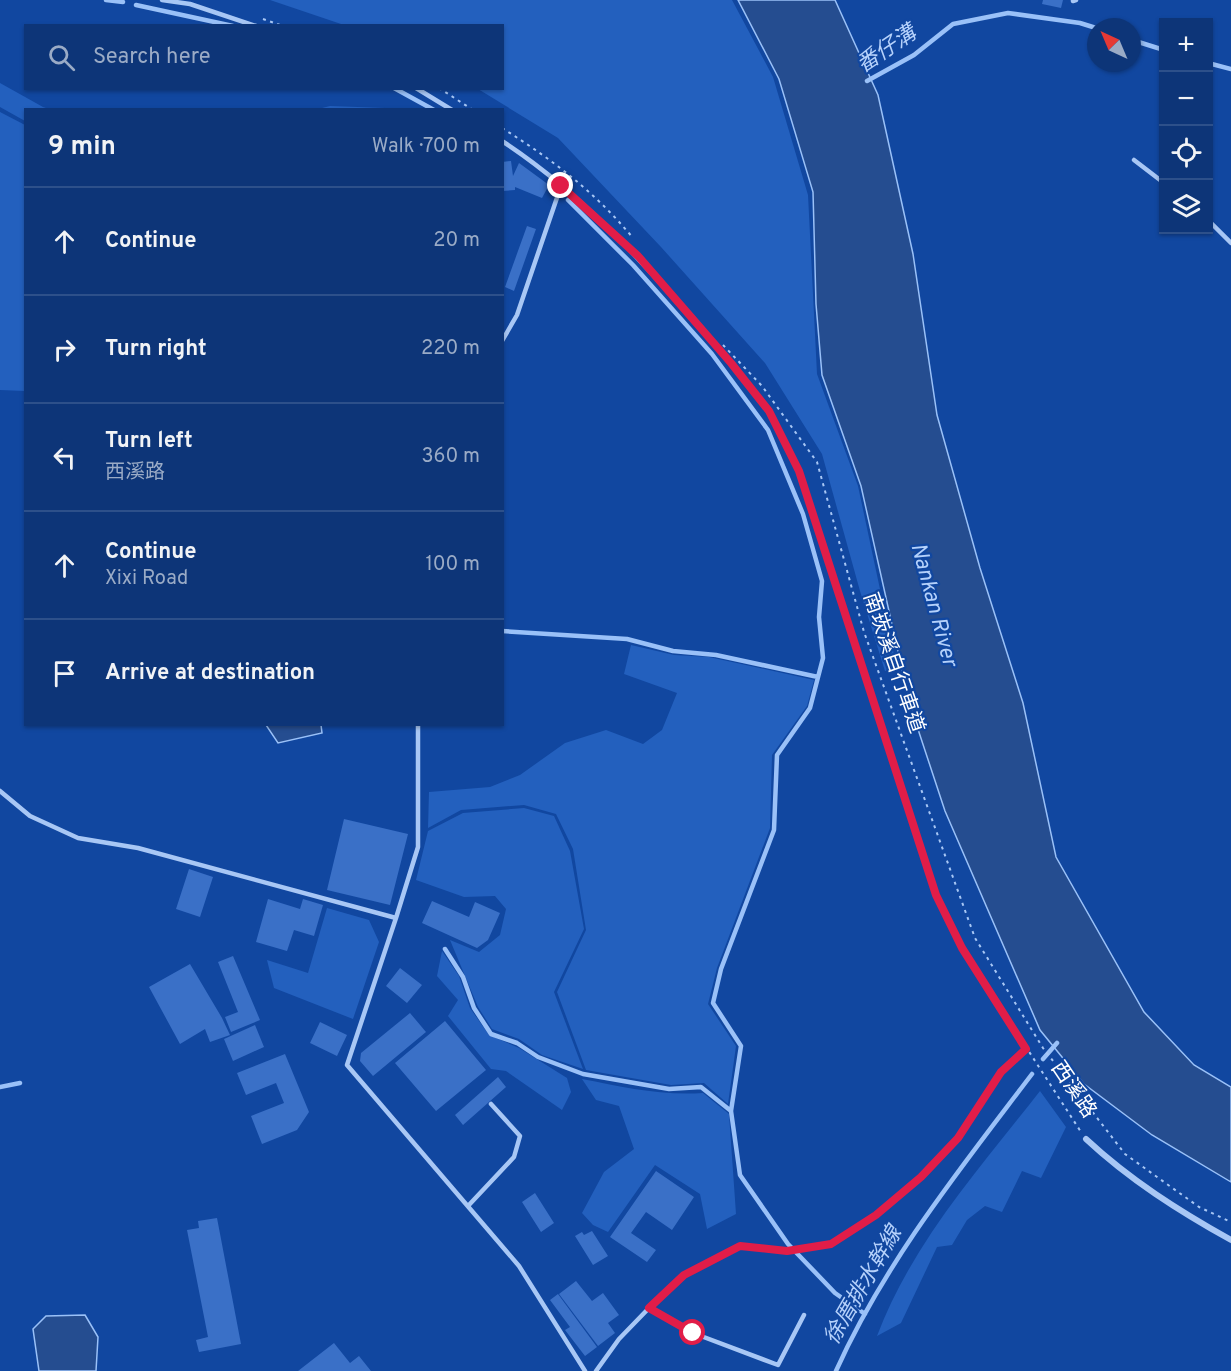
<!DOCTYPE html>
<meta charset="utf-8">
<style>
:root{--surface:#0d3578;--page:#1b4080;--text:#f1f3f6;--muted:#9aabc6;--line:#2d508a}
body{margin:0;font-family:Overpass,"Noto Sans TC",sans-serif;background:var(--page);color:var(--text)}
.controls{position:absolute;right:18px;top:18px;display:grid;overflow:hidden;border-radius:0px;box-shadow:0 2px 4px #0004}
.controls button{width:54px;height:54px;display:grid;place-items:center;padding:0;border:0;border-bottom:2px solid var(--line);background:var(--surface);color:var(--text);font:30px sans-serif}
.compass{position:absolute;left:1087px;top:18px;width:54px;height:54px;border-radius:50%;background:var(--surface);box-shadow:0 2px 4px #0004;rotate:316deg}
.stop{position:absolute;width:18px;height:18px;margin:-14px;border:4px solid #e11d48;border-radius:50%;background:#fff}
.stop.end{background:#e11d48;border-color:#fff;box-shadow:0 2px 6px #0008}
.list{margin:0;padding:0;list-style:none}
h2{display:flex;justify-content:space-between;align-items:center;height:78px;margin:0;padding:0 24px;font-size:26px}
h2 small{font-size:20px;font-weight:400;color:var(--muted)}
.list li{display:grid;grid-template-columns:39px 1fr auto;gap:18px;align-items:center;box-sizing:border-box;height:108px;padding:0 24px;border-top:2px solid var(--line)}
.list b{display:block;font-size:22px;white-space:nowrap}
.list p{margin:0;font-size:20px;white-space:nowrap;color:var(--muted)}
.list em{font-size:20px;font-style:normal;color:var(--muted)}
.icon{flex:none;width:33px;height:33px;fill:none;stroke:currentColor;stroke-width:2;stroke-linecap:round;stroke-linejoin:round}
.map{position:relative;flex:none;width:1231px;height:1371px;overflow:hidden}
.search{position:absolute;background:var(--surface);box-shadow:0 2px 4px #0004;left:24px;top:24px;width:480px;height:66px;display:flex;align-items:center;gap:15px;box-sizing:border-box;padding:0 21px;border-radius:0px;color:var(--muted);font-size:22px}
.panel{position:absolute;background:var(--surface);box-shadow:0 2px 4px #0004;left:24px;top:108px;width:480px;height:618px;border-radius:0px}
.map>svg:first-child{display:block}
.green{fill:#2360be}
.water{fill:#254d90;stroke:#9ac1f8;stroke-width:1.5}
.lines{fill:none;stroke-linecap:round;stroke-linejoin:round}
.stream{stroke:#9ac1f8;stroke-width:4.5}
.building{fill:#3a70c7}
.path{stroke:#a8c7f5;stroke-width:2;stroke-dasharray:3 4.5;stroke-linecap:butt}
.service{stroke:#a8c7f5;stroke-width:4.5}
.minor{stroke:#a8c7f5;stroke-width:6}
.route{stroke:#e11d48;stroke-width:8}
.labels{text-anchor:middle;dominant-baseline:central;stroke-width:4.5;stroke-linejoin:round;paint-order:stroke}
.street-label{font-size:21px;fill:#fff;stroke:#1147a0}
.water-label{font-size:22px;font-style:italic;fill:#b5d1fb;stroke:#1147a0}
</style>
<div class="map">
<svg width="1231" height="1371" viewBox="0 0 1231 1371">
<rect width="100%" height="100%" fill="#1147a0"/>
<path class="green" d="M270,0H732L773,77L808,195L817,374L858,486L897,669L885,671L860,591L822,454L765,363L661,247L558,138L478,89L502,88V26L344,25Z
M0,83L43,107L49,109L26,110L25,121L0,107Z
M330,106L385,108V109H318Z
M0,112L25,125V391L0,390Z
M631,645L674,655L709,657L814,680L807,706L772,755L770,828L717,968L708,1004L736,1046L728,1104L704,1083L671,1085L586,1070L557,992L586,930L573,849L556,814L524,805L461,810L428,828L429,792L490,787L520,775L565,743L606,730L643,744L662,730L677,693L624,674Z
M524,808L554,816L570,851L584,929L554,992L583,1069L542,1055L519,1039L492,1029L478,1007L450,940L479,952L500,935L506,909L495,896L464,897L416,880L428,831L463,813Z
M327,908L369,920L379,942L353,1019L274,988L267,960L308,973Z
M442,951L459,976L470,1008L489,1035L519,1048L567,1078L571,1092L562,1110L506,1071L491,1069L448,1016L458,1000L437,976Z
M582,1079C623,1087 662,1096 703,1093L729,1114L736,1214L707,1229L700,1194L655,1165L608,1232L593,1225L582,1213L604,1172L634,1149L619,1106L596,1100Z
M1040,1091L1066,1127L1041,1178L1022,1171L1002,1212L985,1206L967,1220L952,1245L937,1247L901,1323L877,1336C912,1243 980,1168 1040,1091Z"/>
<path class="water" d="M738,0H835L878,95L913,254L937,415L980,568L1023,703L1056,857L1144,1012L1194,1065L1231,1087V1182L1152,1135L1084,1084L1040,1030L945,811L910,705L861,486L822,375L816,304L813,192L779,79Z
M266,725H321L322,733L278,743Z
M85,1315L98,1337L96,1371H39L33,1329L46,1316Z"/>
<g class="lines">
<path class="stream" d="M106,0L123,2
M136,5L233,26
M1132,40L1164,50
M1208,63L1231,69
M867,81L914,55L953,24L1008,13L1080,23L1096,28
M394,88L434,110
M568,200L633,265L712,354L768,430L803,514L822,581L819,617L823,658L810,708L777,755L774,830L721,969L713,1003L741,1046L731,1111L740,1175L788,1244L835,1293L865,1314
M502,631L627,639L673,651L716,655L818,677
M445,949L463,977L474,1008L491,1034L517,1043L538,1057L583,1074L669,1089L701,1087L731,1111
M1043,1059L1057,1043
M0,1087L20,1083
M836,1371C885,1262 960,1169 1032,1074"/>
</g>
<path class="building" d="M1043,0H1063L1061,8L1042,4Z
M511,161L513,176L519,163L549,185L542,198L515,187V190L502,191V162Z
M527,226L536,229L514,291L505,287Z
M344,819L408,834L390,905L327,890Z
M189,869L213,877L200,917L176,909Z
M268,899L300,909L303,899L323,905L314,936L294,930L287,951L256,942Z
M432,901L469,917L475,902L500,913L488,940L477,948L422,923Z
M233,956L260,1020L231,1032L225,1017L238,1012L218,962Z
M190,964L222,1018L230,1035L210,1042L205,1029L180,1044L149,987Z
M400,968L422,985L407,1003L386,986Z
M410,1013L426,1032L373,1076L360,1061L361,1053Z
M445,1021L486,1070L436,1111L395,1063Z
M320,1022L347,1035L337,1056L310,1043Z
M255,1025L264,1047L233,1061L224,1039Z
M285,1054L309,1112L297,1130L262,1144L251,1116L284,1103L276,1083L246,1095L237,1073Z
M498,1077L506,1087L463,1125L455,1115Z
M656,1171L694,1197L672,1230L646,1212L631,1233L656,1250L647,1262L610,1237Z
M535,1193L554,1223L541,1232L522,1202Z
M217,1218L241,1344L199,1352L196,1340L208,1337L187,1230L199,1228L198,1221Z
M592,1231L608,1256L593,1265L575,1236L582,1232L584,1235Z
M576,1281L592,1301L603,1293L619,1315L608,1323L615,1333L598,1346L559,1294Z
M558,1294L597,1347L585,1356L565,1330L570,1327L550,1300Z
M334,1343L350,1363L359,1356L371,1371H298Z"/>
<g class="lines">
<path class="path" d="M263,19L283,26
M439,88L473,110
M502,128C553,160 595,192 633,238
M723,345L762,386L817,462L864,632L975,938L1043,1048L1125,1154L1199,1207L1231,1222
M721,351L769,411L799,471L936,895L962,948L1081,1132
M795,1249L831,1244L876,1215L921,1177L958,1138L1001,1072L1026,1049"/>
<path class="service" d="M162,0L190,4L256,26
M1073,1L1076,0
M416,88L452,110
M502,141C585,195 650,270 714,344
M1134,160L1164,183
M1208,220L1231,243
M502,341L517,315L561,186
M0,791L30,816L78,838L138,848L396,918L347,1065L519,1266L585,1371
M396,918L418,847V724
M468,1206L514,1157L520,1136L491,1104
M649,1308L684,1275L740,1246L787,1251
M596,1371L619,1339L649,1308L693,1333L778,1365L804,1315"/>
<path class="minor" d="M1086,1139C1130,1180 1179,1211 1231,1240"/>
</g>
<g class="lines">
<path class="route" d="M561,186L638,256L731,363L769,411L799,471L936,895L962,948L1026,1049L1001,1072L958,1138L921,1177L876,1215L831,1244L787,1251L740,1246L684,1275L649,1308L693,1333"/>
</g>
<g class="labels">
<g class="street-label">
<text transform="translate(893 663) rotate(71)">南崁溪自行車道</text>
<text transform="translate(1073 1090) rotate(56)">西溪路</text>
</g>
<g class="water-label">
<text transform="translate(887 50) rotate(-34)">番仔溝</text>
<text transform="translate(933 605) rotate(75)">Nankan River</text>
<text transform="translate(864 1286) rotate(-60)">徐厝排水幹線</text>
</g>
</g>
</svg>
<div class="controls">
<button>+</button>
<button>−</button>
<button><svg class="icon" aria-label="locate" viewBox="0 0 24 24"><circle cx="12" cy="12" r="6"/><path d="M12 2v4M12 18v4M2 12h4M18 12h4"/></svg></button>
<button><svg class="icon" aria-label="layers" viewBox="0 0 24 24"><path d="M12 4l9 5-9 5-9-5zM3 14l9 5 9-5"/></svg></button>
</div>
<svg class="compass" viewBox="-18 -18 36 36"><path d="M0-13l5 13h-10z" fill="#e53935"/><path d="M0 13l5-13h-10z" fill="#9aabc6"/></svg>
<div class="stop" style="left:693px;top:1333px"></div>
<div class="stop end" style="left:561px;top:186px"></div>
<div class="search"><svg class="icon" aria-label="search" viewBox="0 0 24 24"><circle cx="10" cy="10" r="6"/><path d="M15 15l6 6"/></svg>Search here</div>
<section class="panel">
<h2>9 min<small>Walk · 700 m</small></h2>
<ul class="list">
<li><svg class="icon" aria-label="ahead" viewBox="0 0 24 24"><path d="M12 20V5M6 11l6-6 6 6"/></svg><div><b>Continue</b></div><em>20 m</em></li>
<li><svg class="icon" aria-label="right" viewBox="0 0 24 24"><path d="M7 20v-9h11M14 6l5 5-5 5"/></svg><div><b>Turn right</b></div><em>220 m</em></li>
<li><svg class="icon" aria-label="left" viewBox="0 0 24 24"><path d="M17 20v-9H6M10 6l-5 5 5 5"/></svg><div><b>Turn left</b><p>西溪路</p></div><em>360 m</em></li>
<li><svg class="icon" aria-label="ahead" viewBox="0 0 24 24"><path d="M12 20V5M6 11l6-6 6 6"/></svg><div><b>Continue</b><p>Xixi Road</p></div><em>100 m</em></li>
<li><svg class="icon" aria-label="arrive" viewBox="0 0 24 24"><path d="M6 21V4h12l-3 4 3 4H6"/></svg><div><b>Arrive at destination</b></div></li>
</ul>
</section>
</div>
